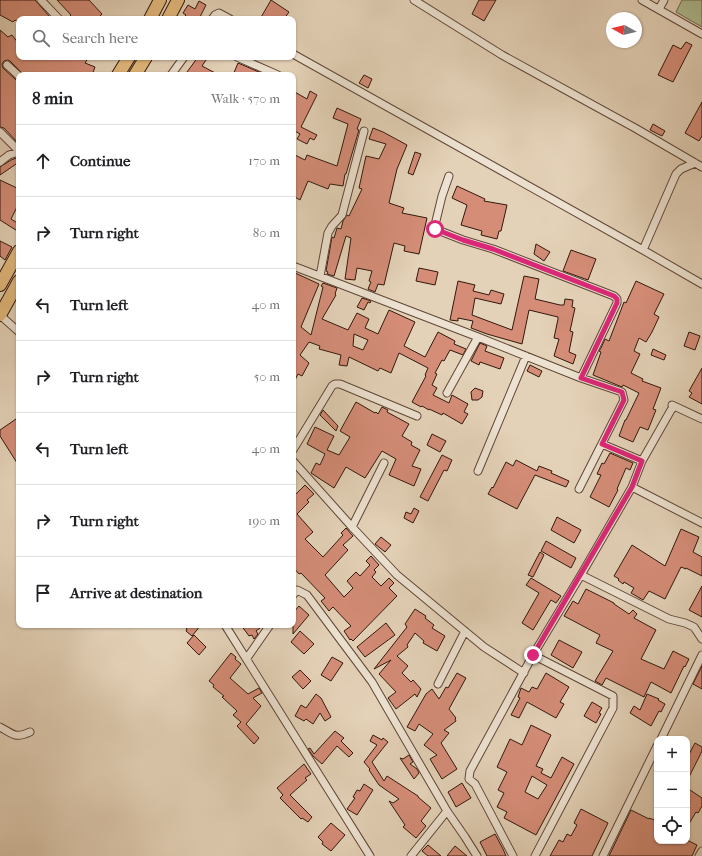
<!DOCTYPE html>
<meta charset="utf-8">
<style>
:root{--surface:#fff;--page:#f2f2f2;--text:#202124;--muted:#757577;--line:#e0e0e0}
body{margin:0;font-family:"IM FELL French Canon",serif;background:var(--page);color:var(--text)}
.controls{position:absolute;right:12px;bottom:12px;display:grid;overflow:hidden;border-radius:8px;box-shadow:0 1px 3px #0004}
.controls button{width:36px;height:36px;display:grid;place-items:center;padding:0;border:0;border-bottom:1px solid var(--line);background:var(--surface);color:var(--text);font:20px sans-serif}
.compass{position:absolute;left:606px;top:12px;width:36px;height:36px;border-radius:50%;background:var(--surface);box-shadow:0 1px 3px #0004;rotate:278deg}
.stop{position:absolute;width:12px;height:12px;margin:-9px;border:3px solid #db2777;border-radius:50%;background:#fff}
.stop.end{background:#db2777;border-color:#fff;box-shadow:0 1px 4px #0008}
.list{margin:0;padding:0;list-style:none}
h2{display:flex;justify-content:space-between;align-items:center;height:52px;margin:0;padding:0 16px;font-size:17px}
h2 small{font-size:13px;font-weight:400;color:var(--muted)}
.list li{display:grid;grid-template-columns:26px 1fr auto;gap:12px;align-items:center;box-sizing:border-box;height:72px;padding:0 16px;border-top:1px solid var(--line)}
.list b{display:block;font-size:15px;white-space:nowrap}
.list em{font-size:13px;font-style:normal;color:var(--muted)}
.icon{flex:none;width:22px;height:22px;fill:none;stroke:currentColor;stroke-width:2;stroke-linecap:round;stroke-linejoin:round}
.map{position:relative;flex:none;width:702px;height:856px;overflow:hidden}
.search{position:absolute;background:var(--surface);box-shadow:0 1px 3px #0004;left:16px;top:16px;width:280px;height:44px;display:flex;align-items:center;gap:10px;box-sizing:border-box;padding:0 14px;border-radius:8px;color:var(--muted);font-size:15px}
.panel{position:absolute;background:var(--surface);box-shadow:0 1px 3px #0004;left:16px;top:72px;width:280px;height:556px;border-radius:8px}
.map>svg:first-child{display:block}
.green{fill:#afbd93;stroke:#716a50}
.building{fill:#d58d78;stroke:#33170c;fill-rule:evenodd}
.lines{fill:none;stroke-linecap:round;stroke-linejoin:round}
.minor-casing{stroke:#5f4637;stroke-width:9}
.trunk-casing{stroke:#33170c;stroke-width:14}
.minor{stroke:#ede2d1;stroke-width:7}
.trunk{stroke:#e2b97c;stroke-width:12}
.route{stroke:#db2777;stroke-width:5}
</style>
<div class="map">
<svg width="702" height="856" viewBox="0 0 702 856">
<rect width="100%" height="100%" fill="#e4d2b8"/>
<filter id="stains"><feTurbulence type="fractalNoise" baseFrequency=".005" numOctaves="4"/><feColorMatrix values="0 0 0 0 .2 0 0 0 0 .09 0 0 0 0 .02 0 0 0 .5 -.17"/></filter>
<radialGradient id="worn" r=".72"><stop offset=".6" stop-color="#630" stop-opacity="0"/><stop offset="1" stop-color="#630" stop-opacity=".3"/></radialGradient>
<path class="green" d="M682,0H702V27L676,12Z"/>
<path class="building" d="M0,0H35L50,17L48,19H19V23L15,20L13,22L0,15Z
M57,0H89L102,14L97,19H67L71,15Z
M271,0L289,12L284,19H260Z
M479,0H496L484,21L472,14Z
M199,1L206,5L199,19H182L186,15L183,13L188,5L195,9Z
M0,30L8,37L12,35L19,44V57H89L85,63L95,67L92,75H24L10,61L8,60L4,61L2,64L3,68L16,80L19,81V144L4,128L0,127Z
M686,42L692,45L673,82L658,75L673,45L681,49Z
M198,57H208L202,66L219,75H191L187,72Z
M238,63L266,75H233Z
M364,75L372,79L368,88L359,83Z
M293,91L307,99L310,91L317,95L301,127L317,135L314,140L310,138L307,144L297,139L300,134L293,130Z
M702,102V136L699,141L685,133Z
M337,108L361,119L357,129L359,130L346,174H345L343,186L330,184L328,189L308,181L300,200L293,196V154L305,160L307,155L337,166L348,124L333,118Z
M653,124L665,131L662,136L650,130Z
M373,128L383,132L407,145L397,169L389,203L404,208L402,213L427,218L419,254L404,251L405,246L394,243L384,285L378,284L375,292L368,289L371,282L369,281L372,271L357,268L355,280L345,279L351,238L346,236L334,276L327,274L328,272L326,271L332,237L334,238L337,228L341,229L343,221L347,215L349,216L362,189L359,188L366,156L379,159L386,144L369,139Z
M415,152L421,154L413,175L408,173Z
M19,157V162L0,175V167L11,160Z
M0,180L19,189V203L11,219L19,224V232L0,220Z
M457,186L485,199L484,201L507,205L501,231H499L497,239L481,235L482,231L461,225L467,205L452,198Z
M0,241L12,247L5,260L0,256Z
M536,244L550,252L544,261L534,254Z
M571,250L596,259L588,280L563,271Z
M419,268L438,272L435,285L416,281Z
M293,272L319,284L301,327L311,335L323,287L321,286L323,283L337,288L335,294L336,295L322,319L348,330L357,313L369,319L365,328L378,334L389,310L415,322L404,346L425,357L438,332L455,341L454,344L466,349L463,355L450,350L444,361L442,360L435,373L437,374L432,385L437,388L433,395L449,403L452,395L468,404L464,412L468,414L462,424L443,413L442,415L429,409V410L422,406L421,407L412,402L426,376L425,375L428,368L399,353L391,373L380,368L378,371L349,357L347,366L339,365L341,355L319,349L320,346L309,342L300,355L309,363L302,376L298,374L293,384ZM354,334L368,340L363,350L353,346Z
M524,276L539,279L535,299L560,305H564L565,299L573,300L572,307L575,308L570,331L573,332L569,352L576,355L573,364L554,356L559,339L554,338L558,319V317L529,310L522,344L487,334L471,328L473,321L458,318V321L450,320L458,281L475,285L473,291L489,295L491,290L504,294L501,304L475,298L472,315L512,330Z
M636,281L664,294L654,314L659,317L652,332L646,342L639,338L634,351L640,354L631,373L643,379L642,381L661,388L653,409L656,410L648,430L640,427L633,442L619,436L625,420H626L639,393L623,385L622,387L593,375L601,352L599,351L601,348L605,339L609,341L624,302L626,303Z
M362,298L371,301L370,303L368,302L364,310L357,307Z
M689,332L700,336L695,350L684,346Z
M480,343L487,346L485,351L504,358L500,369L480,362L479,365L471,361Z
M653,349L666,355L664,360L651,355Z
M530,365L542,371L539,377L527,371Z
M702,368V404L689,397L692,393L689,391Z
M475,388L483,391L482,397L478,400H472L471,392Z
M356,402L375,413L376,412L378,414L382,407L388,410L387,412L409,424L402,436L412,442L411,445L420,450L412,466L421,469L414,486L389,475L396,459L382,451L365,478L346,467L334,488L311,473L316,463L320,465L325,454L307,444L315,427L334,436L327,450L339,455L350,437L340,431Z
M323,410L338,426L336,431L320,415Z
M19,417V466L0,436V430Z
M432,434L446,441L440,452L427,445Z
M610,453L633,463L630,470L626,468L617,489L618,490L609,507L590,497L601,475L597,474L602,463L604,464Z
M442,455L452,460L447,471L444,470L428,501L420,497Z
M516,460L537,471L539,466L552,471L551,473L569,481L566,487L535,475L517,509L488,494L492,487L493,488L506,462L513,466Z
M305,485L314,494L307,500L309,502L297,514L313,532L305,539L323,557L343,535L341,533L346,528L353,536L343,545L348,550L325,575L344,597L353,588L347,581L356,572L360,576L370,565L366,561L371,556L379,565L374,570L376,572L372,577L381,586L389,578L394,583L389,588L397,596L353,641L351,639L350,640L344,631L351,626L333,607L329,611L321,601L325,598L301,573L299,574L293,567V497Z
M414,508L419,511L413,523L404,518L406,512L411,514Z
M557,517L581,530L574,543L551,530Z
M681,529L699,537L693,552L702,557V576L686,568V569L681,567L665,599L649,591L643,600L631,593L634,588L624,582L623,584L618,580L619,579L614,576L632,545L665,566Z
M381,537L391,545L385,552L375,544Z
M546,541L576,558L571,568L541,551Z
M540,552L544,555L533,577L528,575Z
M531,578L561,596L556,603L551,600L533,630L522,623L539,593L526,585Z
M702,586V617L689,610Z
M586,589L614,603V604L629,614L633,610L637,614L634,618L656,630L641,659L664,669L673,651L689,659L685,667L684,666L671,693L651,682L644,697L606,678L602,685L595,681L613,651L596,643L600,635L564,616L573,601L578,604Z
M299,606L309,615L293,634V613Z
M415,609L426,616L425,618L434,625L432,628L445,636L437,651L423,643L424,641L415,633L407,645L408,647L397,656L408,666L402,673L411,682L413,680L421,689L417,697L415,694L396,709L388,698L396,692L379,674L391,660L374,669L407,627L405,624Z
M386,623L395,635L365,657L357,647Z
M183,625H201L192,636L186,631L187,629Z
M241,625H264L256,631L258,634L254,639L252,635L249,636Z
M300,631L314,644L304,654L291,642Z
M194,635L206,647L199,655L187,643Z
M559,640L582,652L573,668L551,655Z
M231,653L236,657L235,659L241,664L230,678L248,694L259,688L262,693L253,698L261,706L246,724L259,738L254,744L237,726L241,722L233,715L237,711L222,697L224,696L213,687L214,685L209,681Z
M332,657L343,663L331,681L321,675Z
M702,666V689L693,684Z
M300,670L311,681L303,689L292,677Z
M457,673L466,678L449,709L456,718L455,719L456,721L444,730L449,733L441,743L457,769L442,779L430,759L437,755L424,745L433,734L419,724L415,731L407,727L426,694L432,689L439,699L446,687L448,688Z
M546,673L569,687L560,702L564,704L556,718L527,702L519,718L511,715L520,698L518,697L521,688L529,692L532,687L537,689Z
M316,694L321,698L331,717L325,721L320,713L313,724L306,719L304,721L295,716L301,705L306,708Z
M647,694L659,699L658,700L665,704L661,712L659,711L651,726L630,713L634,706L640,710Z
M592,702L602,708L599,713L601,714L596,723L584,716Z
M531,725L551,735L536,766L543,769L541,773L551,778L562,757L574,764L536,835L504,818L507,812L497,807L504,793L498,790L507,772L497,767L510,739L522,745ZM532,776L547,785L538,799L525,792Z
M335,731L344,738L341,741L353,753L349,757L337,746L322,764L313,756L308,749L310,748L314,754Z
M373,735L382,740L383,738L388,742L372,762L384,781L387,776L418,796V797L431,808L421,821L426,826L416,838L403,827L405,825L389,801L393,803L399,799L379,785L369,770L370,769L364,762L377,745L370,741Z
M695,743L702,747V751L687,781V758Z
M409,755L413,762L410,764L417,769L419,773L414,779L400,758L403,759Z
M304,764L311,774L305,778L307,780L290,795L312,817L308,822L302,818L301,819L280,798L283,795L277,788Z
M462,783L471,798L456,807L448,792Z
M364,784L373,790L357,815L347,809L355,798L353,797L357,790L360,791Z
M687,788L702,798V806L698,813L696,812L687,827Z
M581,809L608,823L592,856H550L559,840L563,842L567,834L571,836L577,825L574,823Z
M631,810L649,819V818L657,821V841H689L697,845L692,856H609Z
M331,823L345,835L331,851L322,844L323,842L318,837Z
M495,834L503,849L506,856H487L480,842Z
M428,845L441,856H428L422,851Z
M455,846L467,856H447Z"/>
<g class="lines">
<g class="minor-casing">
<path id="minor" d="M41,0L59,19
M414,0L502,55L635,128L702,167
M642,0L702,34
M659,9L664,0
M212,19L215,15L219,13L230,19
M293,54L643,250L702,284
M237,57L278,75
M7,65L19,76
M171,75L184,57
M0,132L19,151
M0,162L9,155L19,152
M449,176L442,196L435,225V229L463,240L493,249L614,296L617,299V303L581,378
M643,250L676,174L681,169L695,163
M293,266L478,337L581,378L622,392L624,400L579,489
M320,276L328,233L332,226L342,215L364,131
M0,315L19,332
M447,393L478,337
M602,444L642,461
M293,450L332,386L335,384H340L417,416
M293,461L352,527L397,575L484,647L524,673
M478,471L526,356
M632,487L702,523
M352,527L384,463
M581,575L669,619L685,623L694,627L702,639
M293,595L297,590L307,595L372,682L447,811L465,837L477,856
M225,625L370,856
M533,655L613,696V708L535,856
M247,658L270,625
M438,684L465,631
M0,727C13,734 15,739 30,732
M661,739L702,655
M411,856L447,811
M513,856L475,784L469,779L470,771L533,655L581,575L632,487L642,461L671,410L673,408L672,405L702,419
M603,856L657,746
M699,856L702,851"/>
</g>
<g class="trunk-casing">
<path id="trunk" d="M150,19L160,0
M168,19L178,0
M118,75L129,57
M135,75L146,57
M0,285L19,251
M0,315L19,281"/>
</g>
<use href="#minor" class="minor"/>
<use href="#trunk" class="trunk"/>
</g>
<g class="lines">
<path class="route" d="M435,229L463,240L493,249L614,296L617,299V303L581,378L622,392L624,400L602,444L642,461L632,487L533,655"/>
</g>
<rect width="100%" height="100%" filter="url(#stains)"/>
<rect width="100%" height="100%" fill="url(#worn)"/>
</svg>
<div class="controls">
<button>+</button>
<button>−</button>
<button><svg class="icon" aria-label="locate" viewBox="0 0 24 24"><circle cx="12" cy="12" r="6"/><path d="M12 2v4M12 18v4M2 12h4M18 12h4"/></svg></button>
</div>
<svg class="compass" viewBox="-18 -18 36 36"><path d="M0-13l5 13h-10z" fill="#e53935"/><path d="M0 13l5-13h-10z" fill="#757577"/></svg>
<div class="stop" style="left:435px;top:229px"></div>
<div class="stop end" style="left:533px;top:655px"></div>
<div class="search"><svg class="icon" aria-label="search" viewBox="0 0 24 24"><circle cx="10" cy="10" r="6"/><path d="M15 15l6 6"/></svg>Search here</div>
<section class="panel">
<h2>8 min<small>Walk · 570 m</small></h2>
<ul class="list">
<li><svg class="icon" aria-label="ahead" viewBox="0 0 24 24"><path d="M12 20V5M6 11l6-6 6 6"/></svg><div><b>Continue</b></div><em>170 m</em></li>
<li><svg class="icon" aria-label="right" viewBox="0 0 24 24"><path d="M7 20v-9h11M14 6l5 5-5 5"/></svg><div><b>Turn right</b></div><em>80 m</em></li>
<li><svg class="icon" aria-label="left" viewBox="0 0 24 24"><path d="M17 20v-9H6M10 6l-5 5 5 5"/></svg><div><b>Turn left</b></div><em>40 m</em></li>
<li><svg class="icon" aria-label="right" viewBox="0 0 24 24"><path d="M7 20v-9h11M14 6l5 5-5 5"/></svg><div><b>Turn right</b></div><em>50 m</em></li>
<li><svg class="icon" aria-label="left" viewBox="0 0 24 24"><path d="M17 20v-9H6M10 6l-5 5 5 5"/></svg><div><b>Turn left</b></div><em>40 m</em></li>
<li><svg class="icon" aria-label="right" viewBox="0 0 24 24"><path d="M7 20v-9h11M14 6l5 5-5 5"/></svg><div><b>Turn right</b></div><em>190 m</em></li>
<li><svg class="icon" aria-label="arrive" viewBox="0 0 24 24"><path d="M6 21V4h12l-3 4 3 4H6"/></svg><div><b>Arrive at destination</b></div></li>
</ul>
</section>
</div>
